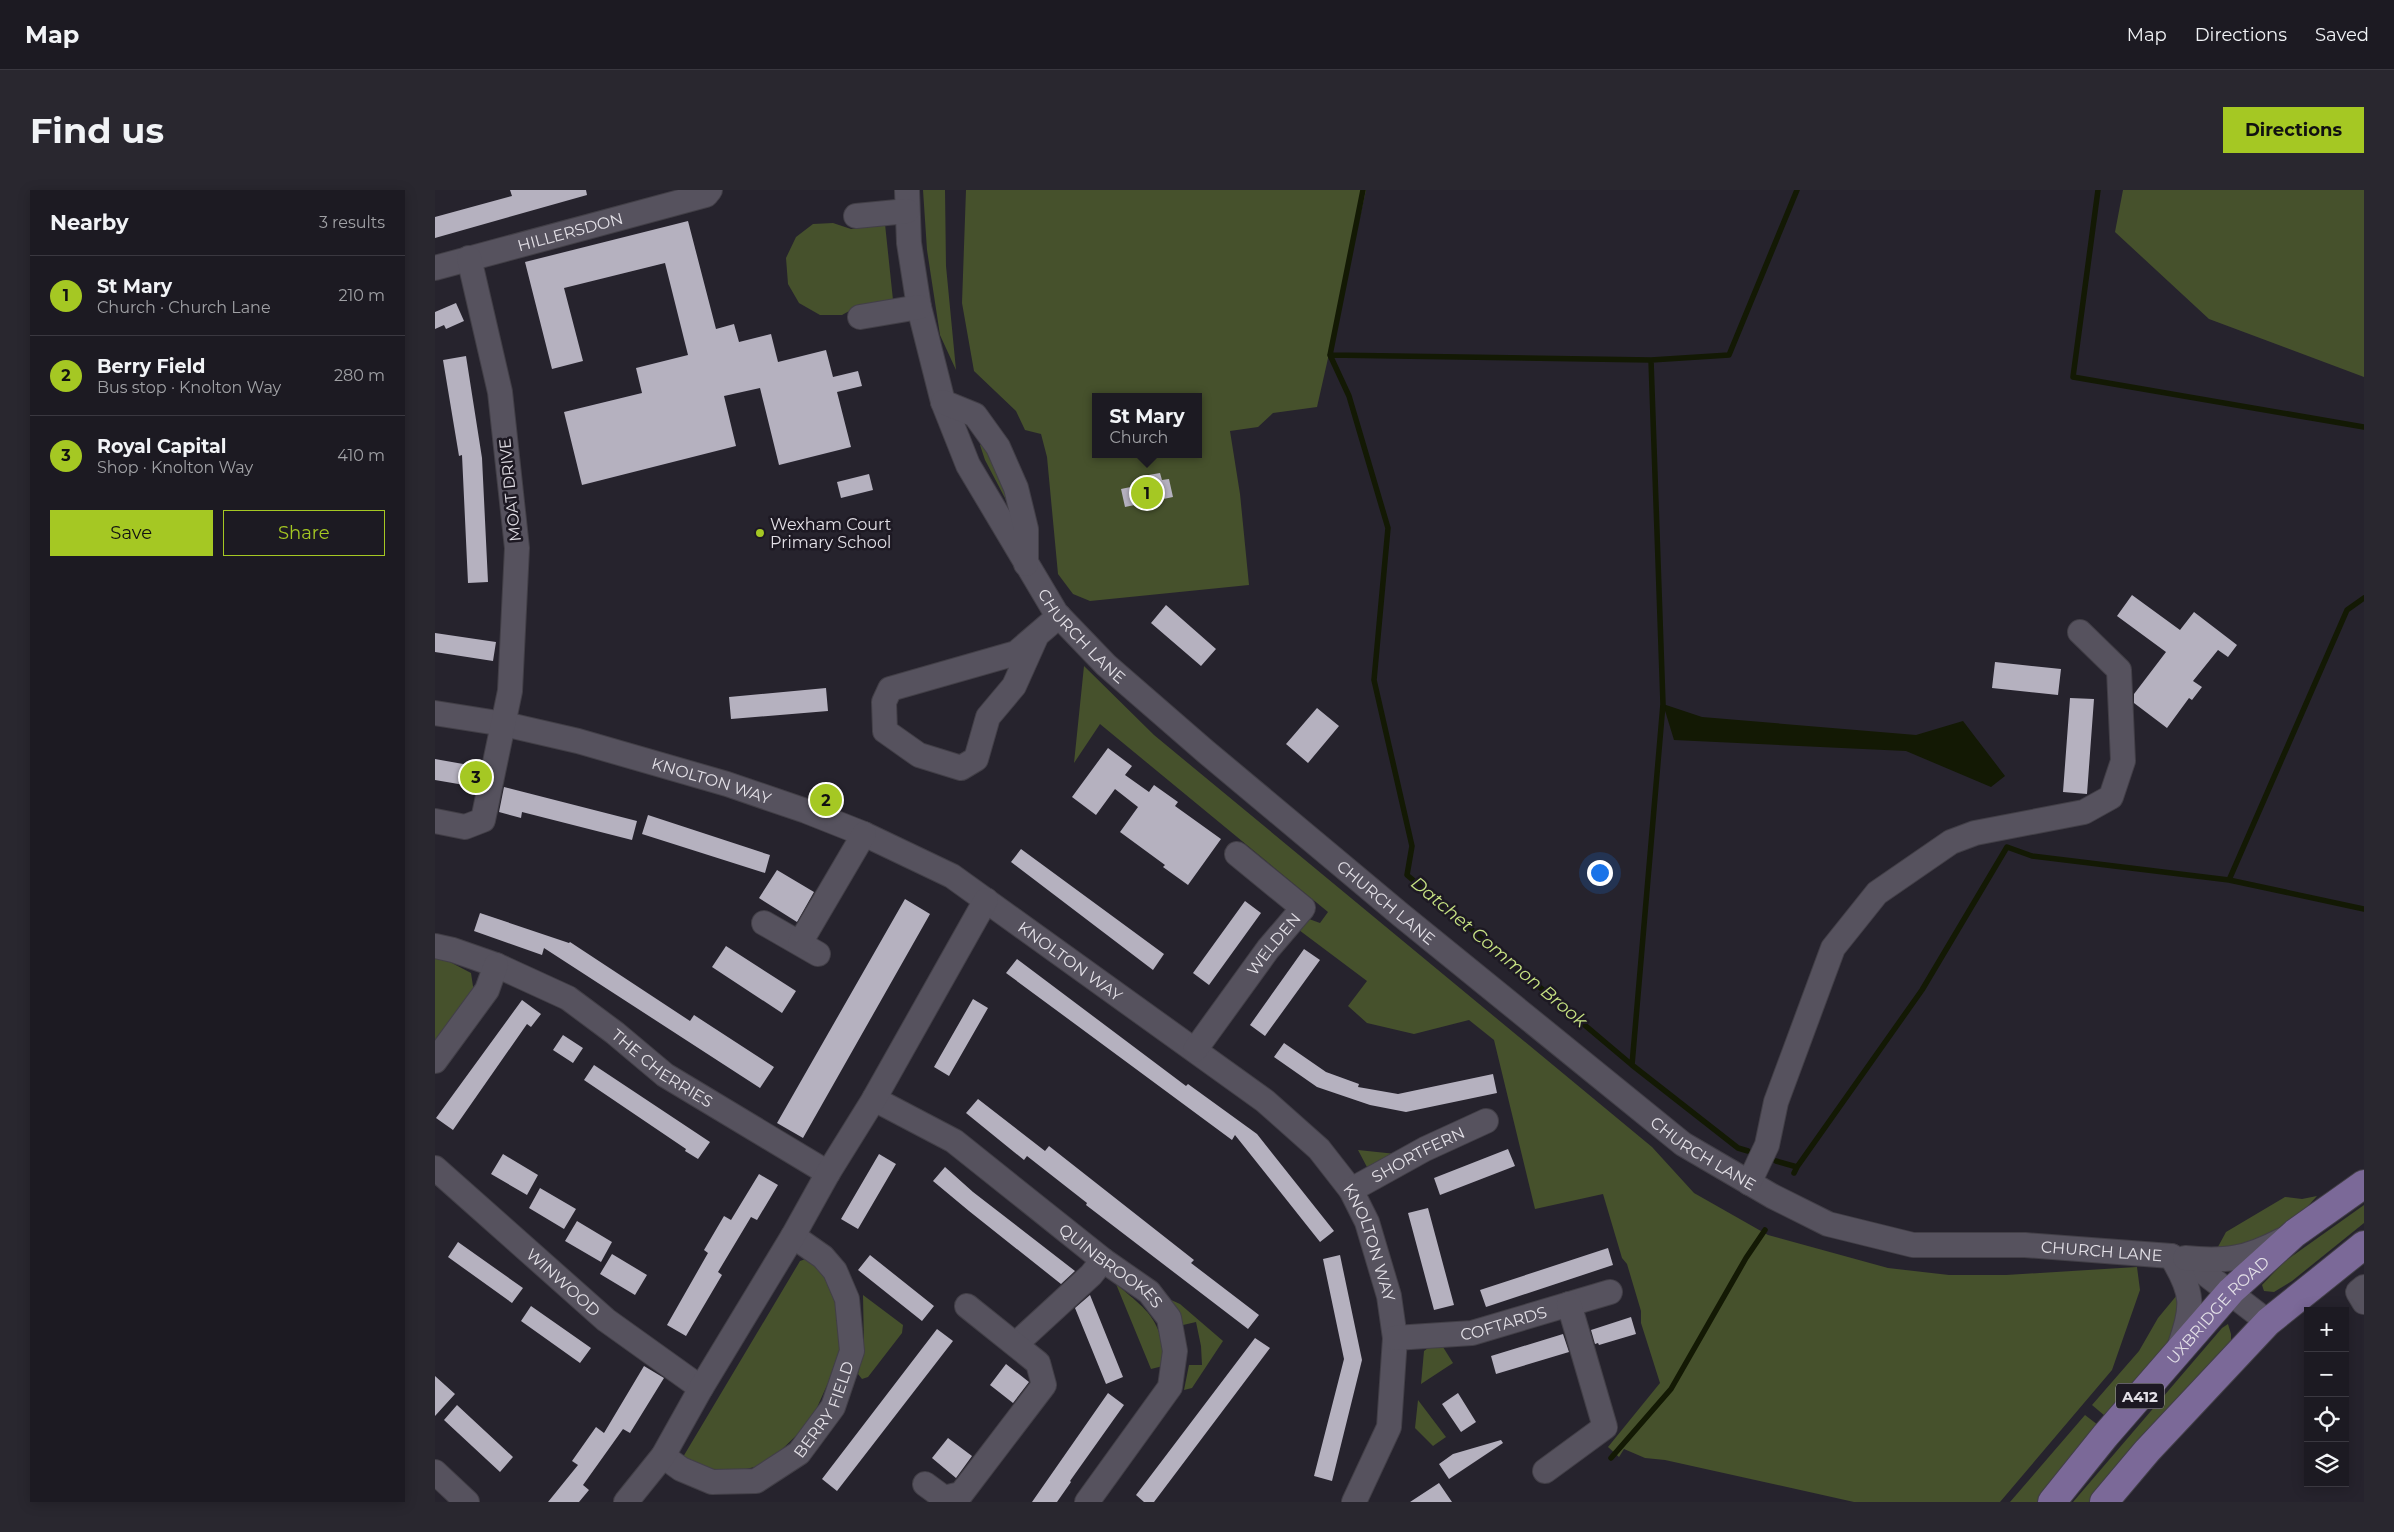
<!DOCTYPE html>
<meta charset="utf-8">
<style>
:root{--surface:#1c1a22;--page:#29272f;--text:#f1f3f6;--muted:#a0a1a5;--line:#3a3840;--accent:#a5c823}
body{margin:0;font-family:Montserrat,sans-serif;background:var(--page);color:var(--text)}
.controls{position:absolute;right:15px;bottom:15px;display:grid;overflow:hidden;border-radius:0px;box-shadow:0 2px 12px #0003}
.controls button{width:45px;height:45px;display:grid;place-items:center;padding:0;border:0;border-bottom:1px solid var(--line);background:var(--surface);color:var(--text);font:25px sans-serif}
.you{position:absolute;left:1164px;top:682px;width:18px;height:18px;margin:-12px;border:4px solid #fff;border-radius:50%;background:#1a73e8;box-shadow:0 0 0 8px #1a73e833}
.badge{display:grid;place-items:center;width:32px;height:32px;border-radius:50%;background:var(--accent);color:#111;font-size:16px;font-weight:700}
.pin{position:absolute;translate:-50% -50%;border:2px solid #fff;box-shadow:0 1px 5px #0006}
.popup{position:absolute;left:657px;top:203px;width:110px;height:65px;box-sizing:border-box;display:grid;place-content:center;border-radius:0px;background:var(--surface);filter:drop-shadow(0 1px 4px #0005);font-size:16px;white-space:nowrap;color:var(--muted)}
.popup b{font-size:19px;color:var(--text)}
.popup::after{content:'';position:absolute;left:50%;top:100%;margin-left:-10px;border:10px solid transparent;border-top-color:var(--surface)}
.list{margin:0;padding:0;list-style:none}
h2{display:flex;justify-content:space-between;align-items:center;height:65px;margin:0;padding:0 20px;font-size:21px}
h2 small{font-size:16px;font-weight:400;color:var(--muted)}
.list li{display:grid;grid-template-columns:32px 1fr auto;gap:15px;align-items:center;box-sizing:border-box;height:80px;padding:0 20px;border-top:1px solid var(--line)}
.list b{display:block;font-size:19px;white-space:nowrap}
.list p{margin:0;font-size:16px;white-space:nowrap;color:var(--muted)}
.list em{font-size:16px;font-style:normal;color:var(--muted)}
.actions{display:flex;gap:10px;padding:15px 20px}
.actions a{flex:1;padding:11px 0;border:1px solid var(--accent);border-radius:0px;text-align:center;font-size:18px;color:var(--accent)}
.actions .main{background:var(--accent);color:#111}
.icon{flex:none;width:28px;height:28px;fill:none;stroke:currentColor;stroke-width:2;stroke-linecap:round;stroke-linejoin:round}
.map{position:relative;flex:none;width:1929px;height:1312px;overflow:hidden;border-radius:0px}
header{display:flex;align-items:center;gap:30px;box-sizing:border-box;height:70px;padding:0 25px;background:var(--surface);border-bottom:1px solid var(--line)}
header strong{font-size:24px}
nav{display:flex;gap:28px;margin-inline-start:auto;font-size:18px}
.intro{display:flex;align-items:center;justify-content:space-between;box-sizing:border-box;height:120px;padding:0 30px}
h1{margin:0;font-size:35px}
.button{padding:12px 22px;border-radius:0px;background:var(--accent);color:#111;font-size:18px;font-weight:700}
main{display:flex;gap:30px;padding:0 30px}
aside{flex:1;background:var(--surface);border-radius:0px;box-shadow:0 2px 12px #0003}
.map>svg:first-child{display:block}
.green{fill:#46512c;fill-rule:evenodd}
.water{fill:#131904}
.lines{fill:none;stroke-linecap:round;stroke-linejoin:round}
.stream{stroke:#131904;stroke-width:5.5}
.building{fill:#b5b1bf}
.minor-casing{stroke:#423f47;stroke-width:26}
.major-casing{stroke:#423f47;stroke-width:30}
.minor{stroke:#56525e;stroke-width:24}
.major{stroke:#7b6998;stroke-width:28}
.poi-dot{fill:#a5c823;stroke:#1d1923;stroke-width:2}
.labels{text-anchor:middle;dominant-baseline:central;stroke-width:5;stroke-linejoin:round;paint-order:stroke}
.shield{fill:#1d1923;stroke:#a8a4ac;stroke-width:1}
.shield-label{font-size:15px;font-weight:bold;fill:#e3e0e7}
.street-label{font-size:16px;fill:#e3e0e7;stroke:#1d1923}
.poi-label{font-size:16px;fill:#e3e0e7;stroke:#1d1923;text-anchor:start}
.water-label{font-size:18px;font-style:italic;fill:#c8e483;stroke:#1d1923}
</style>
<header>
<strong>Map</strong>
<nav><a>Map</a><a>Directions</a><a>Saved</a></nav>
</header>
<div class="intro"><h1>Find us</h1><a class="button">Directions</a></div>
<main>
<aside>
<h2>Nearby<small>3 results</small></h2>
<ul class="list">
<li><span class="badge">1</span><div><b>St Mary</b><p>Church · Church Lane</p></div><em>210 m</em></li>
<li><span class="badge">2</span><div><b>Berry Field</b><p>Bus stop · Knolton Way</p></div><em>280 m</em></li>
<li><span class="badge">3</span><div><b>Royal Capital</b><p>Shop · Knolton Way</p></div><em>410 m</em></li>
</ul>
<div class="actions"><a class="main">Save</a><a>Share</a></div>
</aside>
<div class="map">
<svg width="1929" height="1312" viewBox="0 0 1929 1312">
<rect width="100%" height="100%" fill="#26232d"/>
<path class="green" d="M488,0H510L511,76L521,180L505,145L492,60Z
M531,0H931L882,217L838,223L823,237L795,241L805,304L814,395L655,411L638,404L623,384L612,267L606,244L590,240L581,221L539,181L527,113ZM661,207H763V264H661Z
M1688,0H1929V187L1774,129L1680,42Z
M398,33L416,39L450,34L458,110L425,115L407,125H385L364,113L353,94L351,68L361,47L378,34Z
M556,252L582,331L550,270L545,255Z
M649,476L719,545L1217,957L1259,1003L1333,1045L1453,1078L1514,1085H1571L1702,1077L1705,1100L1677,1180L1565,1312H1419L1230,1270L1210,1268L1189,1259L1184,1267L1173,1257L1225,1193L1206,1133V1121L1192,1074L1187,1068L1168,1004L1100,1019L1059,850L1034,830L979,844L932,833L913,816L932,791L860,737L874,729L885,733L893,722L665,534L639,573Z
M0,768L15,772L36,783L39,803L0,857Z
M923,960L961,964L933,979Z
M1882,1006L1864,1026L1829,1051L1778,1066L1791,1042L1850,1007L1867,1009Z
M1929,1015V1033L1857,1091L1839,1102L1829,1101L1827,1095L1849,1072Z
M379,1066L404,1099L407,1135L405,1166L376,1231L332,1274L286,1285L245,1272L365,1071Z
M681,1094C717,1124 724,1128 732,1175L716,1179Z
M1747,1099L1738,1149L1670,1226L1657,1215L1704,1161L1723,1128Z
M428,1105L468,1135L467,1143L433,1187L427,1189L423,1184L429,1158Z
M734,1109L745,1114L788,1151L757,1198L749,1200L754,1175H767L766,1156L761,1132L748,1135Z
M1793,1134L1796,1144V1157L1657,1312H1638L1787,1138Z
M1008,1157L1018,1173L986,1194L989,1161L993,1158Z
M983,1210L1011,1247L998,1256L980,1238Z
M1650,1225L1663,1235L1607,1312H1575Z"/>
<path class="water" d="M1228,514L1267,527L1481,545L1528,531L1570,586L1556,597L1471,561L1239,550Z"/>
<g class="lines">
<path class="stream" d="M1663,0L1638,187L1929,237
M895,165L914,206L953,338L939,490L977,656L972,685L1197,875L1303,958L1313,961
M895,165L1216,170
M895,165L928,0
M1794,690L1929,719
M1197,875L1228,514L1216,170L1294,165L1362,0
M1341,971L1362,977L1359,983
M1362,977L1487,800L1572,657L1597,666L1794,690L1912,420L1929,408
M1176,1268L1236,1199L1311,1068L1330,1040"/>
</g>
<path class="building" d="M75,0H151L152,5L0,48V27L77,6Z
M253,31L281,139L299,134L304,152L336,144L343,172L391,160L398,187L423,181L427,196L402,202L416,257L344,275L325,198L289,206L301,256L147,295L129,222L207,203L201,178L253,165L230,73L129,98L148,171L117,179L90,72Z
M21,113L29,131L11,139L9,135L0,139V122Z
M31,166L47,268L53,392L33,393L27,265L24,266L8,170Z
M725,283L727,290L734,289L738,307L690,317L686,299L710,294L708,286Z
M434,284L438,300L406,308L402,292Z
M1697,405L1745,440L1759,422L1802,455L1793,467L1783,460L1758,491L1767,497L1757,510L1754,508L1732,538L1699,513V504L1731,462L1682,426Z
M731,415L781,459L766,476L716,433Z
M0,443L61,452L58,471L0,462Z
M1560,472L1626,479L1623,505L1557,498Z
M391,498L393,521L296,529L294,507Z
M1635,508L1659,509L1652,604L1628,602Z
M882,518L904,536L873,573L851,554Z
M673,558L697,576L690,585L714,602L719,595L743,612L740,616L786,649L753,695L728,677L730,675L685,642L703,617L680,599L661,625L637,607Z
M0,569L45,577L41,597L0,590Z
M69,597L202,631L197,650L87,622L86,628L64,622Z
M213,625L335,665L330,683L207,644Z
M586,659L729,764L718,780L576,672Z
M342,680L379,702L362,732L324,708Z
M470,709L495,724L368,948L342,933Z
M810,711L826,723L774,795L758,783Z
M45,723L134,753L135,752L255,831L259,825L339,877L325,898L109,758L107,765L39,741Z
M291,756L361,801L347,823L277,777Z
M869,759L885,770L830,846L815,835Z
M582,769L751,896L753,894L822,944L899,1041L885,1052L800,945L797,950L571,783Z
M538,809L553,818L514,886L499,877Z
M87,810L106,824L96,837L92,834L18,940L1,928Z
M128,845L148,858L138,873L118,860Z
M849,853L891,882L924,894L923,897L963,904L1058,884L1062,903L971,922L935,915L882,897L839,867Z
M159,875L275,952L263,969L250,961L251,959L149,890Z
M543,909L610,961L614,956L759,1070L756,1073L824,1125L813,1139L651,1015L652,1013L592,966L589,970L531,923Z
M1073,959L1080,976L1005,1005L999,988Z
M68,964L103,985L92,1005L56,984Z
M444,964L461,974L423,1039L406,1029Z
M510,977L538,1002L640,1081L626,1094L534,1021L498,991Z
M324,984L343,995L322,1030L316,1027L283,1082L287,1085L251,1146L232,1135L273,1063L269,1060L289,1026L296,1030Z
M105,998L141,1019L129,1039L94,1018Z
M993,1018L1019,1115L999,1120L973,1023Z
M142,1031L177,1052L166,1072L130,1051Z
M23,1052L88,1098L77,1113L13,1067Z
M1173,1058L1178,1075L1051,1117L1045,1100Z
M177,1064L212,1085L200,1105L165,1084Z
M435,1065L499,1116L487,1131L423,1080Z
M905,1065L927,1170L897,1291L879,1286L909,1169L888,1069Z
M655,1105L688,1187L671,1194L640,1118Z
M96,1116L156,1158L145,1173L86,1131Z
M1196,1127L1201,1144L1164,1155L1163,1153L1160,1154L1156,1140Z
M502,1139L518,1151L402,1301L387,1289Z
M1128,1144L1134,1162L1061,1184L1056,1166Z
M820,1148L835,1158L719,1312H709L701,1305Z
M571,1174L594,1192L578,1213L555,1195Z
M209,1176L229,1188L195,1243L188,1239L148,1295L154,1300L144,1312H113L143,1275L137,1271L161,1237L169,1243Z
M0,1186L20,1204L0,1226Z
M673,1203L689,1215L635,1291L636,1292L622,1312H597Z
M1023,1203L1041,1232L1026,1242L1007,1214Z
M22,1215L78,1267L65,1282L9,1230Z
M513,1248L537,1266L521,1288L497,1268Z
M1066,1250L1068,1253L1014,1289L1004,1274L1018,1264Z
M1004,1293L1017,1312H975Z"/>
<g class="lines">
<g class="minor-casing">
<g id="minor">
<path id="s1" d="M472,0L474,53L484,117L508,212L533,275L621,423L671,475L770,561L966,725L1248,954L1337,1006L1393,1034L1478,1055H1590L1736,1066L1768,1082L1833,1132"/>
<path d="M421,26L472,21"/>
<path id="s2" d="M0,78L271,5L275,0"/>
<path d="M425,127L484,117"/>
<path d="M508,212L540,225L563,257L581,298L591,339V374"/>
<path d="M601,447L579,496L553,527L541,569L526,578L484,565L450,541L449,512L455,499L581,463L624,426"/>
<path id="s3" d="M0,523L69,534L143,551L292,594L371,621L429,644L517,686L830,911L884,959L916,1000L932,1032L954,1106L960,1148L954,1237L919,1312"/>
<path d="M0,631L30,637L48,630L75,501L82,358L65,202L34,68"/>
<path d="M329,733L383,764"/>
<path d="M365,753L429,644"/>
<path id="s4" d="M0,756L18,760L61,775L133,808L180,843L230,885L393,983"/>
<path id="s5" d="M760,860L833,759L868,718L802,664"/>
<path d="M0,871L52,800L61,775"/>
<path id="s6" d="M439,909L519,951L668,1070L714,1102L734,1128L740,1161L735,1197L652,1312"/>
<path id="s7" d="M0,978L171,1130L266,1198"/>
<path d="M1314,993L1332,955L1341,912L1398,758L1442,703L1516,652L1540,643L1649,622L1676,607L1688,571L1684,480L1645,442"/>
<path id="s8" d="M916,1000L990,959L1051,931"/>
<path d="M1736,1066C1760,1105 1758,1116 1744,1158"/>
<path d="M1750,1068C1790,1072 1811,1069 1847,1050"/>
<path d="M1929,1097L1923,1102L1929,1112"/>
<path id="s9" d="M960,1148L1037,1143L1175,1102"/>
<path d="M581,1154L656,1085L668,1070"/>
<path id="s10" d="M228,1266L246,1279L277,1292L321,1291L364,1263L398,1217L417,1161L412,1109L400,1081L388,1067L358,1046"/>
<path d="M1110,1281L1170,1237L1134,1114"/>
<path d="M0,1282L32,1312"/>
<path d="M490,1294L509,1308L526,1304L609,1195L603,1173L532,1116"/>
<path d="M191,1312L228,1266L266,1198L358,1046L393,983L439,909L551,710"/>
</g>
</g>
<g class="major-casing">
<g id="major">
<path id="s11" d="M1617,1312L1670,1246L1796,1101L1860,1043L1929,994"/>
<path d="M1669,1312L1712,1261L1833,1132L1929,1055"/>
</g>
</g>
<use href="#minor" class="minor"/>
<use href="#major" class="major"/>
</g>
<circle class="poi-dot" cx="325" cy="343" r="5"/>
<g class="labels">
<rect class="shield" x="1681" y="1193.5" width="48" height="25" rx="4"/>
<g class="shield-label">
<text x="1705" y="1206">A412</text>
</g>
<g class="street-label">
<text stroke="none"><textPath href="#s2" startOffset="140">HILLERSDON</textPath></text>
<text transform="translate(75 300) rotate(-96)">MOAT DRIVE</text>
<text stroke="none"><textPath href="#s1" startOffset="490">CHURCH LANE</textPath></text>
<text stroke="none"><textPath href="#s3" startOffset="285">KNOLTON WAY</textPath></text>
<text stroke="none"><textPath href="#s1" startOffset="895">CHURCH LANE</textPath></text>
<text stroke="none"><textPath href="#s5" startOffset="132">WELDEN</textPath></text>
<text stroke="none"><textPath href="#s3" startOffset="690">KNOLTON WAY</textPath></text>
<text stroke="none"><textPath href="#s4" startOffset="261">THE CHERRIES</textPath></text>
<text stroke="none"><textPath href="#s1" startOffset="1300">CHURCH LANE</textPath></text>
<text stroke="none"><textPath href="#s8" startOffset="76">SHORTFERN</textPath></text>
<text stroke="none"><textPath href="#s3" startOffset="1110">KNOLTON WAY</textPath></text>
<text stroke="none"><textPath href="#s1" startOffset="1720">CHURCH LANE</textPath></text>
<text stroke="none"><textPath href="#s6" startOffset="291">QUINBROOKES</textPath></text>
<text stroke="none"><textPath href="#s7" startOffset="172">WINWOOD</textPath></text>
<text stroke="none"><textPath href="#s11" startOffset="254">UXBRIDGE ROAD</textPath></text>
<text stroke="none"><textPath href="#s9" startOffset="110">COFTARDS</textPath></text>
<text stroke="none"><textPath href="#s10" startOffset="202">BERRY FIELD</textPath></text>
</g>
<g class="poi-label">
<text x="335" y="334">Wexham Court<tspan x="335" dy="18">Primary School</tspan></text>
</g>
<g class="water-label">
<text transform="translate(1064 762) rotate(40)">Datchet Common Brook</text>
</g>
</g>
</svg>
<div class="controls">
<button>+</button>
<button>−</button>
<button><svg class="icon" aria-label="locate" viewBox="0 0 24 24"><circle cx="12" cy="12" r="6"/><path d="M12 2v4M12 18v4M2 12h4M18 12h4"/></svg></button>
<button><svg class="icon" aria-label="layers" viewBox="0 0 24 24"><path d="M12 4l9 5-9 5-9-5zM3 14l9 5 9-5"/></svg></button>
</div>
<div class="you"></div>
<div class="pin badge" style="left:712px;top:303px">1</div>
<div class="popup"><b>St Mary</b>Church</div>
<div class="pin badge" style="left:391px;top:610px">2</div>
<div class="pin badge" style="left:41px;top:587px">3</div>
</div>
</main>
